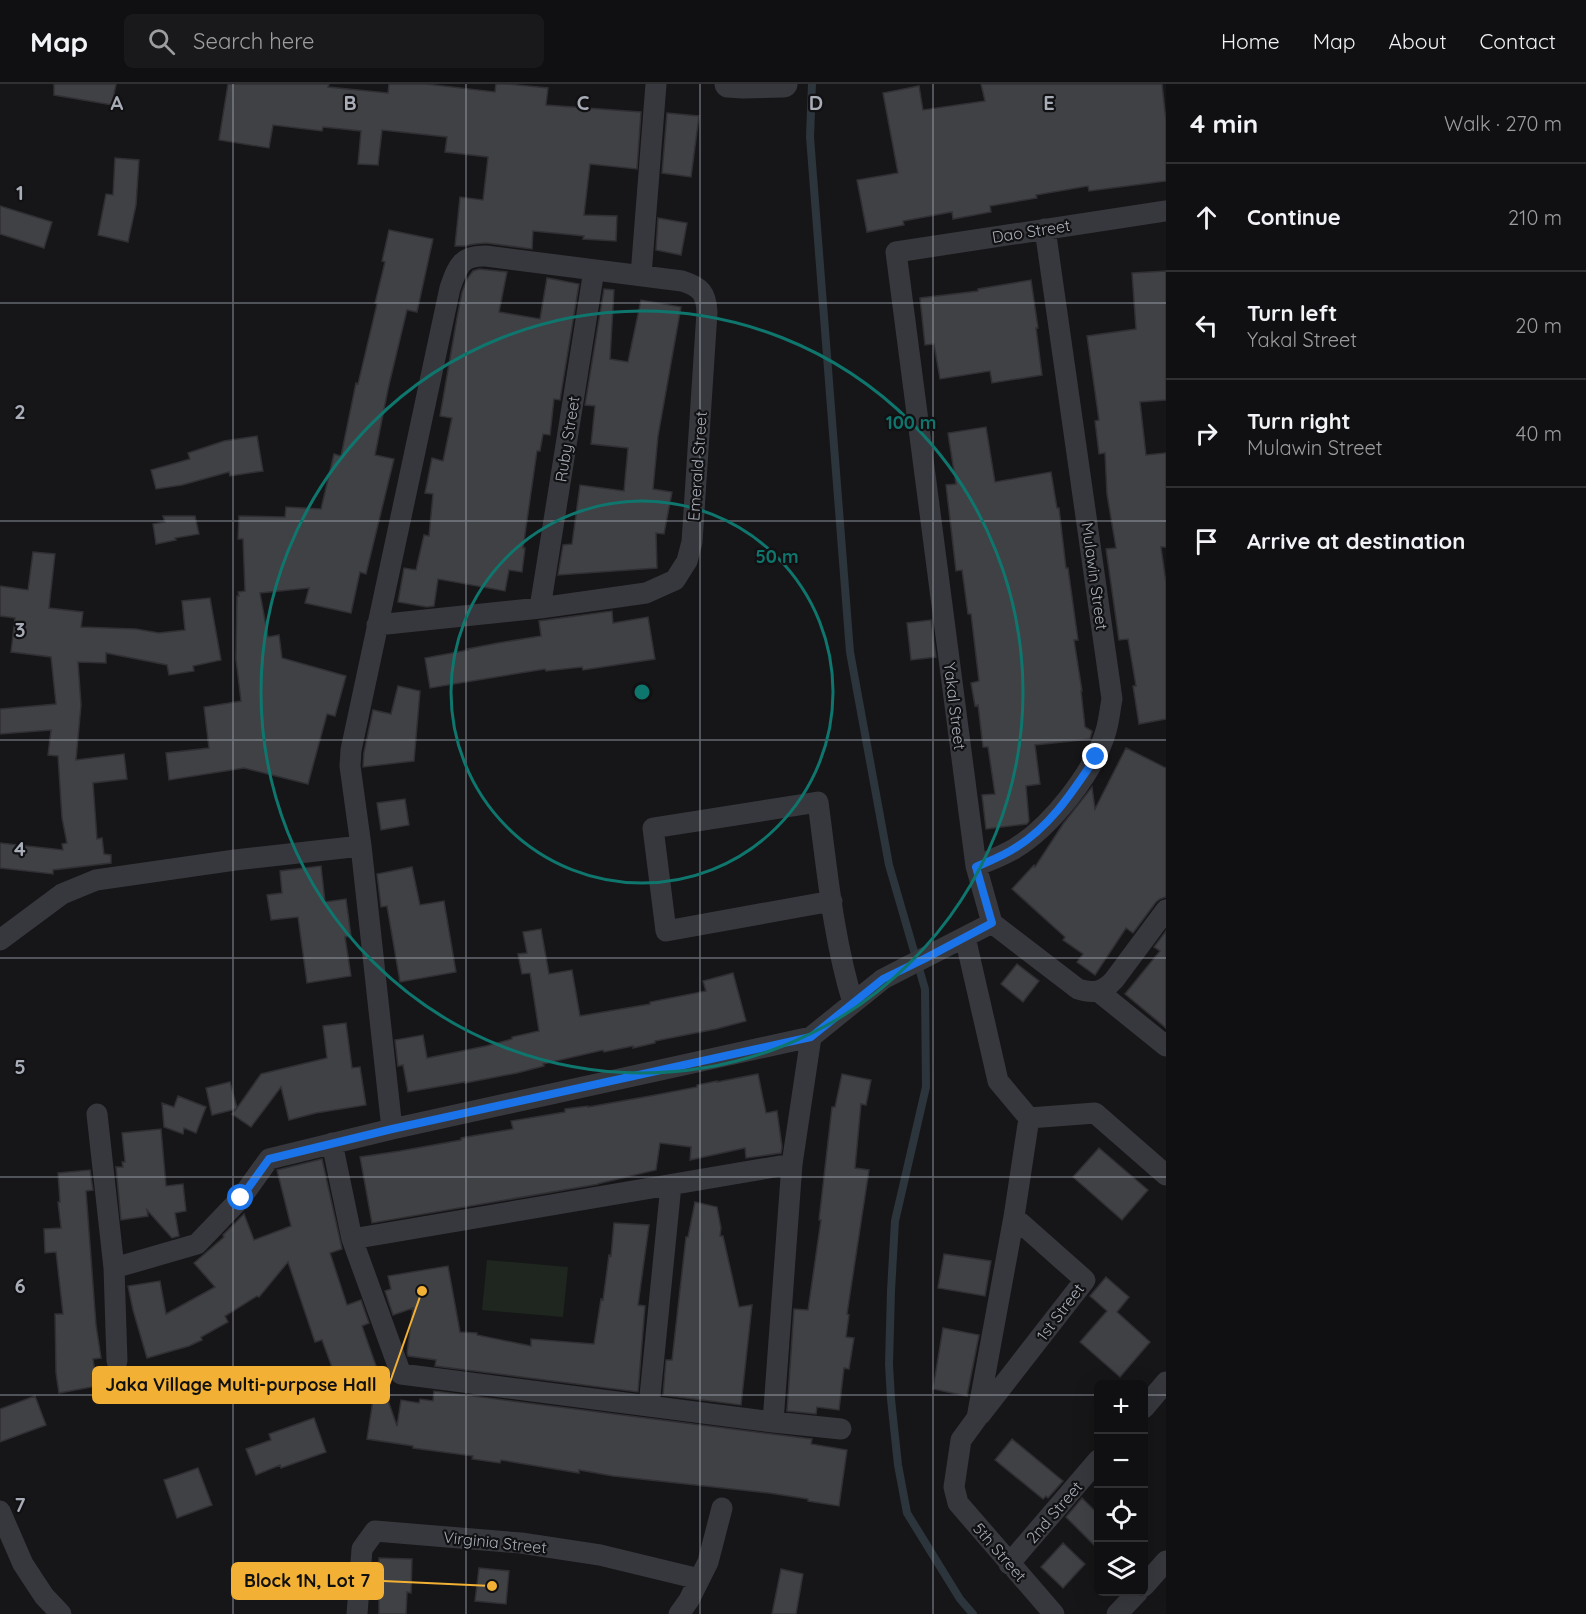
<!DOCTYPE html>
<meta charset="utf-8">
<style>
:root{--surface:#101012;--page:#19191b;--text:#f1f3f6;--muted:#9c9d9f;--line:#303032}
body{margin:0;font-family:Quicksand,sans-serif;background:var(--page);color:var(--text)}
.controls{position:absolute;right:18px;bottom:18px;display:grid;overflow:hidden;border-radius:9px;box-shadow:0 6px 24px #0002}
.controls button{width:54px;height:54px;display:grid;place-items:center;padding:0;border:0;border-bottom:2px solid var(--line);background:var(--surface);color:var(--text);font:30px sans-serif}
.stop{position:absolute;width:18px;height:18px;margin:-14px;border:4px solid #1a73e8;border-radius:50%;background:#fff}
.stop.end{background:#1a73e8;border-color:#fff;box-shadow:0 2px 6px #0008}
.list{margin:0;padding:0;list-style:none}
h2{display:flex;justify-content:space-between;align-items:center;height:78px;margin:0;padding:0 24px;font-size:26px}
h2 small{font-size:20px;font-weight:400;color:var(--muted)}
.list li{display:grid;grid-template-columns:39px 1fr auto;gap:18px;align-items:center;box-sizing:border-box;height:108px;padding:0 24px;border-top:2px solid var(--line)}
.list b{display:block;font-size:22px;white-space:nowrap}
.list p{margin:0;font-size:20px;white-space:nowrap;color:var(--muted)}
.list em{font-size:20px;font-style:normal;color:var(--muted)}
.icon{flex:none;width:33px;height:33px;fill:none;stroke:currentColor;stroke-width:2;stroke-linecap:round;stroke-linejoin:round}
.map{position:relative;flex:none;width:1166px;height:1530px;overflow:hidden}
header{display:flex;align-items:center;gap:36px;box-sizing:border-box;height:84px;padding:0 30px;background:var(--surface);border-bottom:2px solid var(--line)}
header strong{font-size:28px}
nav{display:flex;gap:33px;margin-inline-start:auto;font-size:21px}
.search{width:420px;height:54px;background:var(--page);display:flex;align-items:center;gap:15px;box-sizing:border-box;padding:0 21px;border-radius:9px;color:var(--muted);font-size:22px}
main{display:flex}
aside{flex:1;background:var(--surface)}
.map>svg:first-child{display:block}
.green{fill:#1e261f}
.lines{fill:none;stroke-linecap:round;stroke-linejoin:round}
.stream{stroke:#2c353c;stroke-width:8}
.building{fill:#404145;stroke:#303034;stroke-width:1.5}
.minor{stroke:#37383d;stroke-width:21}
.tertiary{stroke:#37383d;stroke-width:27}
.route{stroke:#1a73e8;stroke-width:8}
.grid{fill:none;stroke:#a8adb8;stroke-width:1.5;stroke-opacity:0.55}
.ring{fill:none;stroke:#0f766e;stroke-width:3}
.labels{text-anchor:middle;dominant-baseline:central;stroke-width:4.5;stroke-linejoin:round;paint-order:stroke}
.street-label{font-size:16px;fill:#a8adb8;stroke:#111113}
.grid-label{font-size:20px;text-anchor:middle;font-weight:bold;fill:#a8adb8;stroke:#111113;stroke-width:4.5;stroke-linejoin:round;paint-order:stroke}
.centre{fill:#0f766e;stroke:#111113;stroke-width:3}
.ring-label{font-size:18px;text-anchor:middle;font-weight:bold;fill:#0f766e;stroke:#111113;stroke-width:4.5;stroke-linejoin:round;paint-order:stroke}
.leader{fill:none;stroke:#f2b134;stroke-width:2}
.callout-dot{fill:#f2b134;stroke:#111113;stroke-width:2}
.callout{fill:#f2b134;stroke:#f2b134;stroke-width:2}
.callout-label{font-size:18px;text-anchor:middle;font-weight:bold;fill:#111}
</style>
<header>
<strong>Map</strong>
<div class="search"><svg class="icon" aria-label="search" viewBox="0 0 24 24"><circle cx="10" cy="10" r="6"/><path d="M15 15l6 6"/></svg>Search here</div>
<nav><a>Home</a><a>Map</a><a>About</a><a>Contact</a></nav>
</header>
<main>
<div class="map">
<svg width="1166" height="1530" viewBox="0 0 1166 1530">
<rect width="100%" height="100%" fill="#161618"/>
<path class="green" d="M487,1176L568,1183L563,1233L482,1226Z"/>
<g class="lines">
<path class="stream" d="M812,0L810,53L850,568L889,781L925,905L926,1003L895,1137L891,1207L889,1280L891,1315L898,1381L907,1429L960,1515L973,1530"/>
</g>
<path class="building" d="M54,0H116L112,21L54,11Z
M228,0H329L328,3L388,9L389,0H426L495,8L496,0H507L548,4L546,21L641,28L637,85L590,80L584,131L617,132L616,157L583,155L584,152L533,147L532,165L486,159L475,160L464,162H455L460,113L483,116L488,73L445,68L447,53L382,46L378,81L358,80L361,47L323,43L322,47L273,41L269,64L219,56Z
M981,0H1162L1166,37V97L1089,107L1088,102L1036,111L1037,114L990,122L991,128L953,135L952,128L903,137L904,141L867,148L857,96L898,89L883,9L919,2L923,26L985,17Z
M667,29L699,32L691,93L662,89Z
M115,74L139,76L136,121L128,158L98,151L106,110L113,111Z
M0,122L52,138L44,164L0,150Z
M658,134L687,139L681,171L656,166Z
M389,146L433,155L417,228L407,226L388,305L375,371L394,375L366,490L360,488L351,529L305,519L309,504L260,509L268,553L279,551L282,574L346,592L335,632L327,630L308,700L244,684L169,696L166,669L209,664L204,623L241,617L236,575L237,512H239L238,508L245,507L243,455H238L239,432L285,433L286,423L321,425L334,370L341,372L356,299L358,300L377,220L375,219L385,178L382,177Z
M479,185L507,188L499,228L540,235L547,194L579,200L560,316L554,315L550,351L543,350L540,367H537L523,464H525L522,488L509,486L505,507L438,495L434,522L427,523L398,518L404,484L416,486L424,451L429,452L433,410L425,409L432,374L443,377L452,334L440,332L457,234L462,208L467,195L473,187Z
M1166,187V316L1140,318L1146,371L1166,369V463H1161L1166,499V635L1139,640L1133,602H1136L1128,555L1119,556L1106,465L1116,464L1107,410L1105,369L1099,370L1095,337L1099,336L1087,252L1136,245L1132,189Z
M1031,196L1038,244H1036L1042,291L992,299L990,287L940,295L934,260L925,261L920,214L978,207V205Z
M604,205L614,206L610,275L628,278L641,216L681,223L658,352L653,405L672,408L664,450L656,449L657,484L558,491L563,461L572,460L580,401L624,407L628,364L591,360L595,322L585,321Z
M986,343L995,398L1051,388L1057,424H1059L1066,484H1068L1078,556H1074L1082,607H1081L1085,643L1092,647L1090,655L1035,661L1040,700L1026,702L1029,737L1027,740L986,745L982,711L995,710L988,663H983L978,621L975,622L971,599L979,597L971,530H968L962,486L956,487L946,401L956,400L948,349Z
M257,352L263,387L230,392L229,388L182,401L156,405L151,386L190,375L188,369L224,357Z
M163,432H195L199,450L175,454L176,456L156,460L153,440L165,438Z
M33,468L55,470L49,524L83,528L81,543L136,545L159,549L185,546L182,517L210,514L221,576L193,582L194,587L169,591L167,581L106,569V579L78,578L81,621L76,676L124,670L127,695L93,699L97,755L102,754L104,770L111,771V779L53,786V790L0,784V759L63,766L62,760L67,759L62,734L58,672L48,671L51,646L0,650V625L56,620L51,573L11,568L15,534L0,532V502L28,506Z
M612,527L613,539L648,533L655,575L583,586L582,583L546,587L545,585L430,604L425,574L468,566L467,565L498,559L541,552L539,537Z
M931,536L936,573L911,576L907,539Z
M398,602L420,607L414,677L363,683L364,668L373,626L391,630Z
M1126,664L1166,684V813L1160,815L1156,818L1133,849L1126,844L1095,891L1077,878L1083,870L1063,856L1065,853L1012,805L1034,781L1035,783L1063,740L1092,703L1095,725Z
M405,715L409,741L381,746L377,719Z
M321,782L325,818L346,815L351,852L345,853L351,892L307,899L298,833L271,836L267,811L282,809L280,787Z
M412,783L420,821L444,817L456,888L400,898L387,822L381,823L377,790Z
M541,845L549,890L572,886L580,932L650,920V918L706,907L703,897L733,889L746,937L716,945L675,953L655,957V959L633,964V962L604,968L603,966L543,980L544,982L517,989L465,999V998L408,1008L403,981L398,982L395,956L423,951L427,974L486,962L512,955V953L539,947L530,889L522,890L518,870L527,869L523,848Z
M1166,847V944L1125,910L1160,867L1154,863Z
M1017,880L1039,897L1023,918L1001,900Z
M346,939L352,984L360,983L366,1021L316,1029L289,1036L281,1003L251,1043L232,1030L236,1025L212,1031L206,1004L230,998L237,1024L261,990L327,974L323,942Z
M758,990L766,1029L777,1027L782,1063L781,1069L746,1074L745,1064L690,1076L691,1063L660,1059L656,1086L597,1100H599L372,1139L360,1073L400,1067L461,1056V1054L513,1045L511,1037L565,1028V1025L588,1022V1023L650,1012L697,1003V1001L717,997V998Z
M842,990L871,996L866,1021L861,1020L855,1084L869,1086L847,1230L849,1231L846,1253L854,1254L849,1285L844,1284L839,1326L817,1323L816,1330L787,1327L794,1225L808,1226L821,1136H819L832,1023H835Z
M178,1012L206,1023L196,1049L184,1044L183,1050L164,1043L162,1019L174,1023Z
M161,1045L166,1102L183,1100L186,1127L175,1129L179,1152L172,1154L147,1126L148,1132L121,1136L116,1083H123L122,1078H125L122,1049Z
M1099,1064L1148,1106L1122,1136L1073,1093Z
M322,1075L342,1165L330,1169L347,1221L361,1216L369,1239L362,1242L397,1342L401,1316L419,1319L420,1315L433,1317L434,1307L812,1355L811,1360L847,1366L839,1422L808,1417V1415L769,1409L613,1392L579,1386V1389L501,1376L500,1379L472,1375L473,1372L413,1364V1362L367,1355L375,1303L344,1316L322,1256L315,1258L288,1178L259,1213L257,1212L225,1232L228,1238L201,1253L202,1256L189,1262L147,1274L133,1226L128,1202L160,1197L166,1230L215,1203L194,1179L224,1153L223,1151L244,1130L254,1156L291,1142L277,1086Z
M90,1086L93,1106L86,1107L96,1241L101,1274L93,1275L97,1302L59,1309L56,1289L55,1230H63L56,1168L45,1169L44,1145L61,1144L58,1118H60L58,1089Z
M695,1118L717,1123L721,1144L720,1152H723L739,1223L752,1221L741,1321L663,1311L666,1276H672L686,1153H688Z
M614,1139L649,1141L638,1221L645,1222L638,1308L435,1282L436,1276L408,1272L407,1269L413,1224L393,1231L385,1207L391,1205L388,1192L448,1182L460,1248L477,1249V1251L531,1262V1255L594,1260L601,1215L603,1216L609,1171L611,1172Z
M944,1170L991,1177L985,1212L938,1204Z
M1106,1193L1129,1213L1117,1228L1150,1258L1120,1293L1080,1258L1107,1227L1090,1212Z
M943,1244L979,1251L967,1312L933,1305Z
M35,1312L46,1341L0,1358V1325Z
M314,1334L326,1368L281,1384L280,1381L256,1391L246,1365L271,1356L269,1350Z
M1012,1355L1063,1397L1048,1414L1046,1412L1043,1415L995,1376Z
M198,1384L212,1421L177,1434L164,1396Z
M1082,1414L1098,1430V1465L1066,1433Z
M1063,1459L1085,1480L1063,1504L1041,1483Z
M379,1474L412,1475L411,1509L407,1508L406,1530H379Z
M479,1484L509,1487L506,1520L475,1517Z
M781,1485L803,1490L796,1530H772Z"/>
<g class="lines">
<path class="minor" d="M1166,127L896,168L976,782L992,839L1078,905C1094,910 1103,908 1114,896L1166,826
M641,191L656,0
M540,524L594,186
M377,541L540,524L646,509L675,496L687,477L692,458L707,228C706,209 701,203 682,197L486,172C461,171 458,182 450,204L351,666L350,682L361,762L392,1045
M976,782C989,777 1002,772 1014,765C1051,743 1094,688 1106,647C1109,637 1110,625 1112,615L1045,145
M832,817L666,847L653,744L818,718C827,785 833,854 853,919
M965,853L998,997L1029,1034
M0,856L62,810L96,796L235,776L361,762
M1099,908L1166,962
M97,1030L114,1184L117,1277
M1029,1034L1014,1133L977,1334L961,1356L954,1403L958,1419L1054,1530
M1029,1034L1095,1029L1166,1091
M332,1059L352,1155L401,1290L773,1338L841,1345
M352,1155L792,1080
M114,1184L197,1160L241,1114L269,1075L392,1045L811,953
M649,1322L671,1101
M1144,1324L1166,1298
M980,1331L1085,1196L1014,1133
M773,1338L792,1080L811,953L883,895L992,839
M0,1427L23,1480L44,1512L61,1530
M1009,1480L1098,1376
M1144,1502L1166,1477
M357,1530L362,1465L375,1447L521,1459L600,1471L699,1495
M679,1530L689,1516L708,1478L722,1424
M1117,1530L1138,1508"/>
<path class="tertiary" d="M728,0L743,1L784,0"/>
</g>
<g class="lines">
<path class="route" d="M241,1114L269,1075L392,1045L811,953L883,895L924,875L992,839L976,783C989,777 1003,772 1015,764C1051,742 1073,707 1096,673"/>
</g>
<path class="grid" d="M233,0V1530M466,0V1530M700,0V1530M933,0V1530M0,219H1166M0,437H1166M0,656H1166M0,874H1166M0,1093H1166M0,1311H1098M1144,1311H1166"/>
<g class="ring">
<circle cx="642" cy="608" r="191"/>
<circle cx="642" cy="608" r="381"/>
</g>
<g class="labels">
<g class="street-label">
<text transform="translate(1031 147) rotate(-9)">Dao Street</text>
<text transform="translate(567 355) rotate(-81)">Ruby Street</text>
<text transform="translate(697 382) rotate(-86)">Emerald Street</text>
<text transform="translate(1095 492) rotate(82)">Mulawin Street</text>
<text transform="translate(955 622) rotate(83)">Yakal Street</text>
<text transform="translate(1060 1228) rotate(-53)">1st Street</text>
<text transform="translate(1054 1428) rotate(-49)">2nd Street</text>
<text transform="translate(495 1458) rotate(6)">Virginia Street</text>
<text transform="translate(1000 1468) rotate(49)">5th Street</text>
</g>
</g>
<g class="grid-label">
<text x="117" y="26">A</text>
<text x="350" y="26">B</text>
<text x="583" y="26">C</text>
<text x="816" y="26">D</text>
<text x="1049" y="26">E</text>
<text x="20" y="116">1</text>
<text x="20" y="335">2</text>
<text x="20" y="553">3</text>
<text x="20" y="772">4</text>
<text x="20" y="990">5</text>
<text x="20" y="1209">6</text>
<text x="20" y="1428">7</text>
</g>
<circle cx="642" cy="608" r="9" class="centre"/>
<g class="ring-label">
<text x="911" y="345">100 m</text>
<text x="777" y="479">50 m</text>
</g>
<path class="leader" d="M422 1207L389 1301M492 1502L383 1497"/>
<g class="callout-dot">
<circle cx="422" cy="1207" r="6"/>
<circle cx="492" cy="1502" r="6"/>
</g>
<g class="callout">
<rect x="93" y="1283" width="296" height="36" rx="6"/>
<rect x="232" y="1479" width="151" height="36" rx="6"/>
</g>
<g class="callout-label">
<text x="241" y="1307">Jaka Village Multi-purpose Hall</text>
<text x="307" y="1503">Block 1N, Lot 7</text>
</g>
</svg>
<div class="controls">
<button>+</button>
<button>−</button>
<button><svg class="icon" aria-label="locate" viewBox="0 0 24 24"><circle cx="12" cy="12" r="6"/><path d="M12 2v4M12 18v4M2 12h4M18 12h4"/></svg></button>
<button><svg class="icon" aria-label="layers" viewBox="0 0 24 24"><path d="M12 4l9 5-9 5-9-5zM3 14l9 5 9-5"/></svg></button>
</div>
<div class="stop" style="left:241px;top:1114px"></div>
<div class="stop end" style="left:1096px;top:673px"></div>
</div>
<aside>
<h2>4 min<small>Walk · 270 m</small></h2>
<ul class="list">
<li><svg class="icon" aria-label="ahead" viewBox="0 0 24 24"><path d="M12 20V5M6 11l6-6 6 6"/></svg><div><b>Continue</b></div><em>210 m</em></li>
<li><svg class="icon" aria-label="left" viewBox="0 0 24 24"><path d="M17 20v-9H6M10 6l-5 5 5 5"/></svg><div><b>Turn left</b><p>Yakal Street</p></div><em>20 m</em></li>
<li><svg class="icon" aria-label="right" viewBox="0 0 24 24"><path d="M7 20v-9h11M14 6l5 5-5 5"/></svg><div><b>Turn right</b><p>Mulawin Street</p></div><em>40 m</em></li>
<li><svg class="icon" aria-label="arrive" viewBox="0 0 24 24"><path d="M6 21V4h12l-3 4 3 4H6"/></svg><div><b>Arrive at destination</b></div></li>
</ul>
</aside>
</main>
